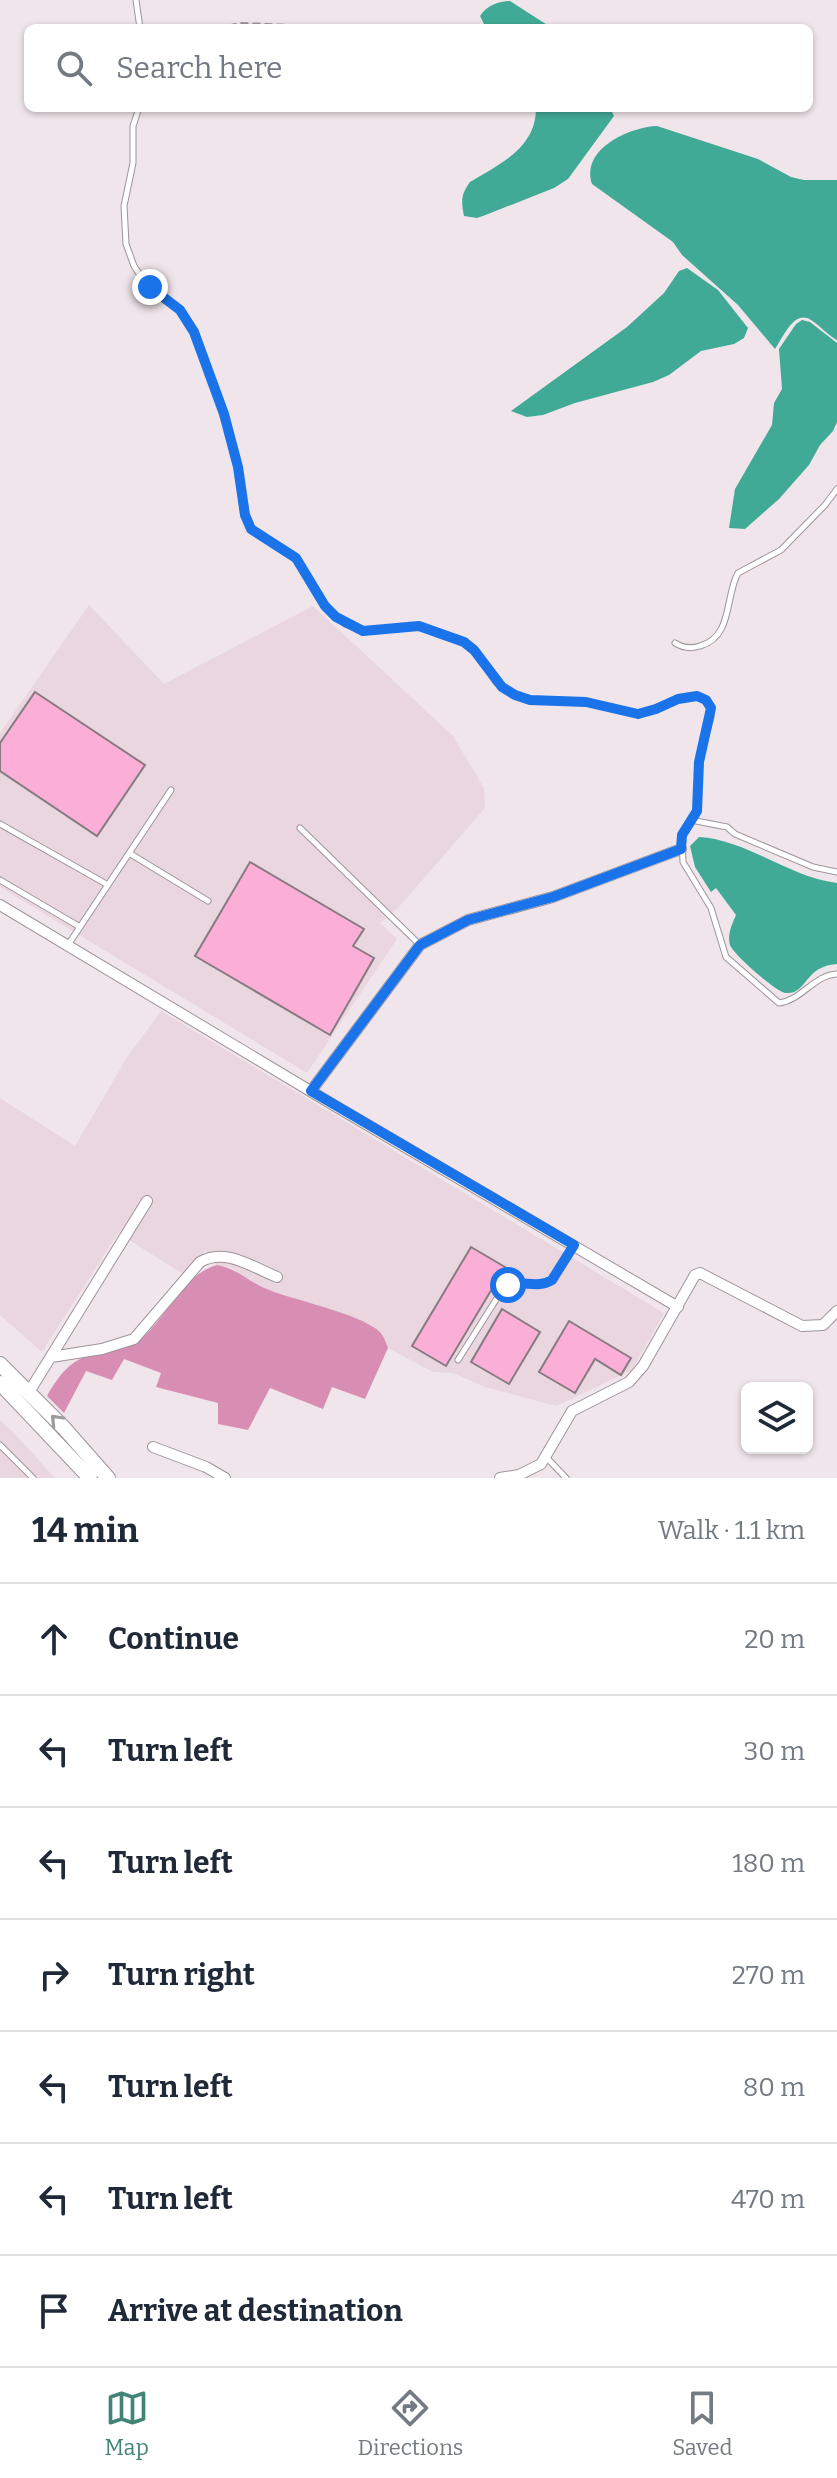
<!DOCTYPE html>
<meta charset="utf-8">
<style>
:root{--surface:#fff;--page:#f6f6f7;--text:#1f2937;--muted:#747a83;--line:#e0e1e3;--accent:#428476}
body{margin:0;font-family:Bitter,serif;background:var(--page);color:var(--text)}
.controls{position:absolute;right:24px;bottom:24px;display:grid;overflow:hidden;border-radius:12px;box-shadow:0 2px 6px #0004}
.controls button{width:72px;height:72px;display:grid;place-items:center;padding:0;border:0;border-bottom:2px solid var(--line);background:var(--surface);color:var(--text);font:40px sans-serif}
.stop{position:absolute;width:24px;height:24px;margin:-18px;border:6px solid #1a73e8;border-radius:50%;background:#fff}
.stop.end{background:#1a73e8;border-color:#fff;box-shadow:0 2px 8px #0008}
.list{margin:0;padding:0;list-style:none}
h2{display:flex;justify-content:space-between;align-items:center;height:104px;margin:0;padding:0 32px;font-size:34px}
h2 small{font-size:26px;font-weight:400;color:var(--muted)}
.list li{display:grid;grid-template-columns:52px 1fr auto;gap:24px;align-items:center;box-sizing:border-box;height:112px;padding:0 32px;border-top:2px solid var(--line)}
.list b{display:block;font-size:30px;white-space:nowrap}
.list em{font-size:26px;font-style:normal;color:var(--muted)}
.icon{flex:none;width:44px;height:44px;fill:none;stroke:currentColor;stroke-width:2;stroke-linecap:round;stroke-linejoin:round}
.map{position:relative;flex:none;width:837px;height:1478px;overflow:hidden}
.search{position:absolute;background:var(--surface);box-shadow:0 2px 6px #0004;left:24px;right:24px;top:24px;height:88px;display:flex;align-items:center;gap:20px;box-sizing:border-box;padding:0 28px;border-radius:12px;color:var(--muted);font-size:30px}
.sheet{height:888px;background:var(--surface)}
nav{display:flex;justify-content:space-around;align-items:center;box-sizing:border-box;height:112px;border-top:2px solid var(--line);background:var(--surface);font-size:22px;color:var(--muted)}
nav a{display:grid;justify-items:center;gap:4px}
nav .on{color:var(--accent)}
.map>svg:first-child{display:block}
.built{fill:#e9d6df}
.forest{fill:#d88eb3}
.water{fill:#41aa96}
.building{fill:#fcafd6;stroke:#857b80;stroke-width:2}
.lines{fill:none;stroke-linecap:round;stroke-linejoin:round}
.service-casing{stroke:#9e9499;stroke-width:7}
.minor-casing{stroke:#9e9499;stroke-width:12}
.secondary-casing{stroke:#9e9499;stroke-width:16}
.path{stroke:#9c9598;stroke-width:2;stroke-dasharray:8 4;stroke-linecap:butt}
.service{stroke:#fff;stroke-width:5}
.minor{stroke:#fff;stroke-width:10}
.secondary{stroke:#fff;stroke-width:14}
.oneway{stroke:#9e9c9c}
.route{stroke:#1a73e8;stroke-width:10}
</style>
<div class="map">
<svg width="837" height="1478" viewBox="0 0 837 1478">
<rect width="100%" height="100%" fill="#f0e5ea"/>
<path class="built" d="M89,605L164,684L313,606L453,736L484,788L485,808L398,908L380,923L397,939L307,1073L0,887V733Z
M161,1011L664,1313L632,1370L556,1406L485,1387L453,1373L433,1372L388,1348L382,1333L359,1319L298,1301L260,1286L230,1267L217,1265L206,1250L183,1274L118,1233L42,1352L0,1315V1098L75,1146L128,1056Z
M0,1420L14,1433L55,1478H0Z"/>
<path class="forest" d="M217,1265C235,1268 246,1279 262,1287C293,1301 358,1312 380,1332C384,1336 386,1343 388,1348L365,1399L332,1387L323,1409L270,1388L248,1430L218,1424V1403L156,1387L161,1373L124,1359L112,1380L86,1371L64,1413L47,1396C62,1369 76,1355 108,1350C121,1348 132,1346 142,1338C168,1316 183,1274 217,1265Z"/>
<path class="water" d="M510,1L552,28H486L480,16C486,6 499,1 510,1Z
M536,108H610L614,116L568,179L554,188L483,216L477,218L464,216C461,201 461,194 470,182C500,164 536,148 536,108Z
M657,126L758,159L791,177L804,180H837V340C827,335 821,326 811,320C794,309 783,338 775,349L738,305L682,255L673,242L592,184C580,149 630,127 657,126Z
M687,268L718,290L748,328L744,338L734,344L701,351L669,375L653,382L575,403L543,415L527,417L511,411L627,327L664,293L679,271Z
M802,320L810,322L837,343V422L833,431L820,445L809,465L779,499L745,529L729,528L735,489L772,425L774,403L782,389L779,349L796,324Z
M699,837C748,840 788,877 837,883V964C804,966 807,995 786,993C776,992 734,955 730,945C727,935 732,924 736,915L716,888L711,892L695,867L690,846Z"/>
<path class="building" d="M35,692L145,765L97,836L0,771V743Z
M250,862L364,929L353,946L374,958L330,1035L195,956Z
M471,1247L505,1267L446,1366L412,1346Z
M502,1309L540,1332L509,1384L471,1362Z
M569,1321L631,1358L621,1375L595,1359L575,1393L539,1372Z"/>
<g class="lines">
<g class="service-casing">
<path id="service" d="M136,0L140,28
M139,108L133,126V163L124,206L126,244L134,266L144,281L180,310L194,332L224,414L238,467L245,515L251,529L296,558L325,606L345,624L363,631H375L419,626L464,642L474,650L496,682L515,695L530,700L586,702L638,714L688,696H697L706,700L711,708V717L699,762L697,811L682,835L683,862L711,908L726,957L779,1003C802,1000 814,975 837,974
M675,643C683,648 691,649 700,646C733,637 725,596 738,573L781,550L825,505L837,489
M691,820L727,827L735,834L813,867L837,872
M0,824L108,885
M300,828L420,945
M129,853L208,901
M0,880L80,927
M68,945L171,790
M458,1360L504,1287C521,1278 536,1289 552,1280L574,1245
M0,1445L33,1478
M546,1457L566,1478"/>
</g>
<g class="minor-casing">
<path id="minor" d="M0,905L337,1107L678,1307
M311,1091L420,945L468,920L553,897L681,849
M51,1357L102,1349L134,1339L200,1262C225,1247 252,1267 277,1277
M29,1392L147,1201
M153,1447L206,1467L225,1478
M500,1478L519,1475L541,1464L572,1411L629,1382L643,1366L695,1275L700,1273L802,1326L823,1325L837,1311"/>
</g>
<g class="secondary-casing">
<path id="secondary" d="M0,1364L64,1428L108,1478
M0,1383L90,1478"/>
</g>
<path class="path" d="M217,28L240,23L288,25"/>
<use href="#service" class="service"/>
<use href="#minor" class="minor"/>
<use href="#secondary" class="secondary"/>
</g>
<defs><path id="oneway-chevron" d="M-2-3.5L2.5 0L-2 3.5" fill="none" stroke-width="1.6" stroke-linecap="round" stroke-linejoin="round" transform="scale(2)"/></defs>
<use class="oneway" href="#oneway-chevron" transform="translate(56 1420) rotate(-134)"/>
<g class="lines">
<path class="route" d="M150,287L180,310L194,332L224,414L238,467L245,515L251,529L296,558L325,606L336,617L363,631L419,626L464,642L474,650L502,687L515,695L530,700L586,702L638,714L656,709L678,699L697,696L706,700L711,708L699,762L697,811L682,835L681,849L553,897L468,920L420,945L311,1091L574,1245L552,1280C537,1289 524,1280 508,1285"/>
</g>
</svg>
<div class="controls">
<button><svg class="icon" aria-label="layers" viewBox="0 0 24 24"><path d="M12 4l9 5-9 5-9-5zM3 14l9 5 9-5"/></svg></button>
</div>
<div class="stop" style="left:508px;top:1285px"></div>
<div class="stop end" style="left:150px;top:287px"></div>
<div class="search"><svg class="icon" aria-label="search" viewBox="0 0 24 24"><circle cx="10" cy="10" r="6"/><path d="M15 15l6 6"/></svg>Search here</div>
</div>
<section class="sheet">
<h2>14 min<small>Walk · 1.1 km</small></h2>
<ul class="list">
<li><svg class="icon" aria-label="ahead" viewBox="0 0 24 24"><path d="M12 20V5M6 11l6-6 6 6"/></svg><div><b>Continue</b></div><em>20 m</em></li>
<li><svg class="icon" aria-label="left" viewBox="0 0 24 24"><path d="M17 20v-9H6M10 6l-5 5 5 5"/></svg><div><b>Turn left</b></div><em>30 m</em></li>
<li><svg class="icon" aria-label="left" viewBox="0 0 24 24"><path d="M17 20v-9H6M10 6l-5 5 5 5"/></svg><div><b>Turn left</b></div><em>180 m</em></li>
<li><svg class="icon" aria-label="right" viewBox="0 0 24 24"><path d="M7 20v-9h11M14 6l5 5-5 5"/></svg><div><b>Turn right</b></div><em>270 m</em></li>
<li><svg class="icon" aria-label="left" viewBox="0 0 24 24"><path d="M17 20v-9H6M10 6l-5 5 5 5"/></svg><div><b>Turn left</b></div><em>80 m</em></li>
<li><svg class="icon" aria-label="left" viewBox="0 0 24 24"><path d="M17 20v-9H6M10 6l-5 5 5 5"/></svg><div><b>Turn left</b></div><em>470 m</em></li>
<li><svg class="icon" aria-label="arrive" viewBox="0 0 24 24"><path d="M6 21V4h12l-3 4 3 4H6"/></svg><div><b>Arrive at destination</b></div></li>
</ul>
</section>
<nav>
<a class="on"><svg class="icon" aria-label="map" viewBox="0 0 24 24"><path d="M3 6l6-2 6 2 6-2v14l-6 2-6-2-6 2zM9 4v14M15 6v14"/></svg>Map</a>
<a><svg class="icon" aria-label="directions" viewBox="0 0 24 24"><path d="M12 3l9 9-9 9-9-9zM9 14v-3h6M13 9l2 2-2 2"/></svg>Directions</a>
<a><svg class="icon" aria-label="saved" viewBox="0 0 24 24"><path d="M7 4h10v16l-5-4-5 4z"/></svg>Saved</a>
</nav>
